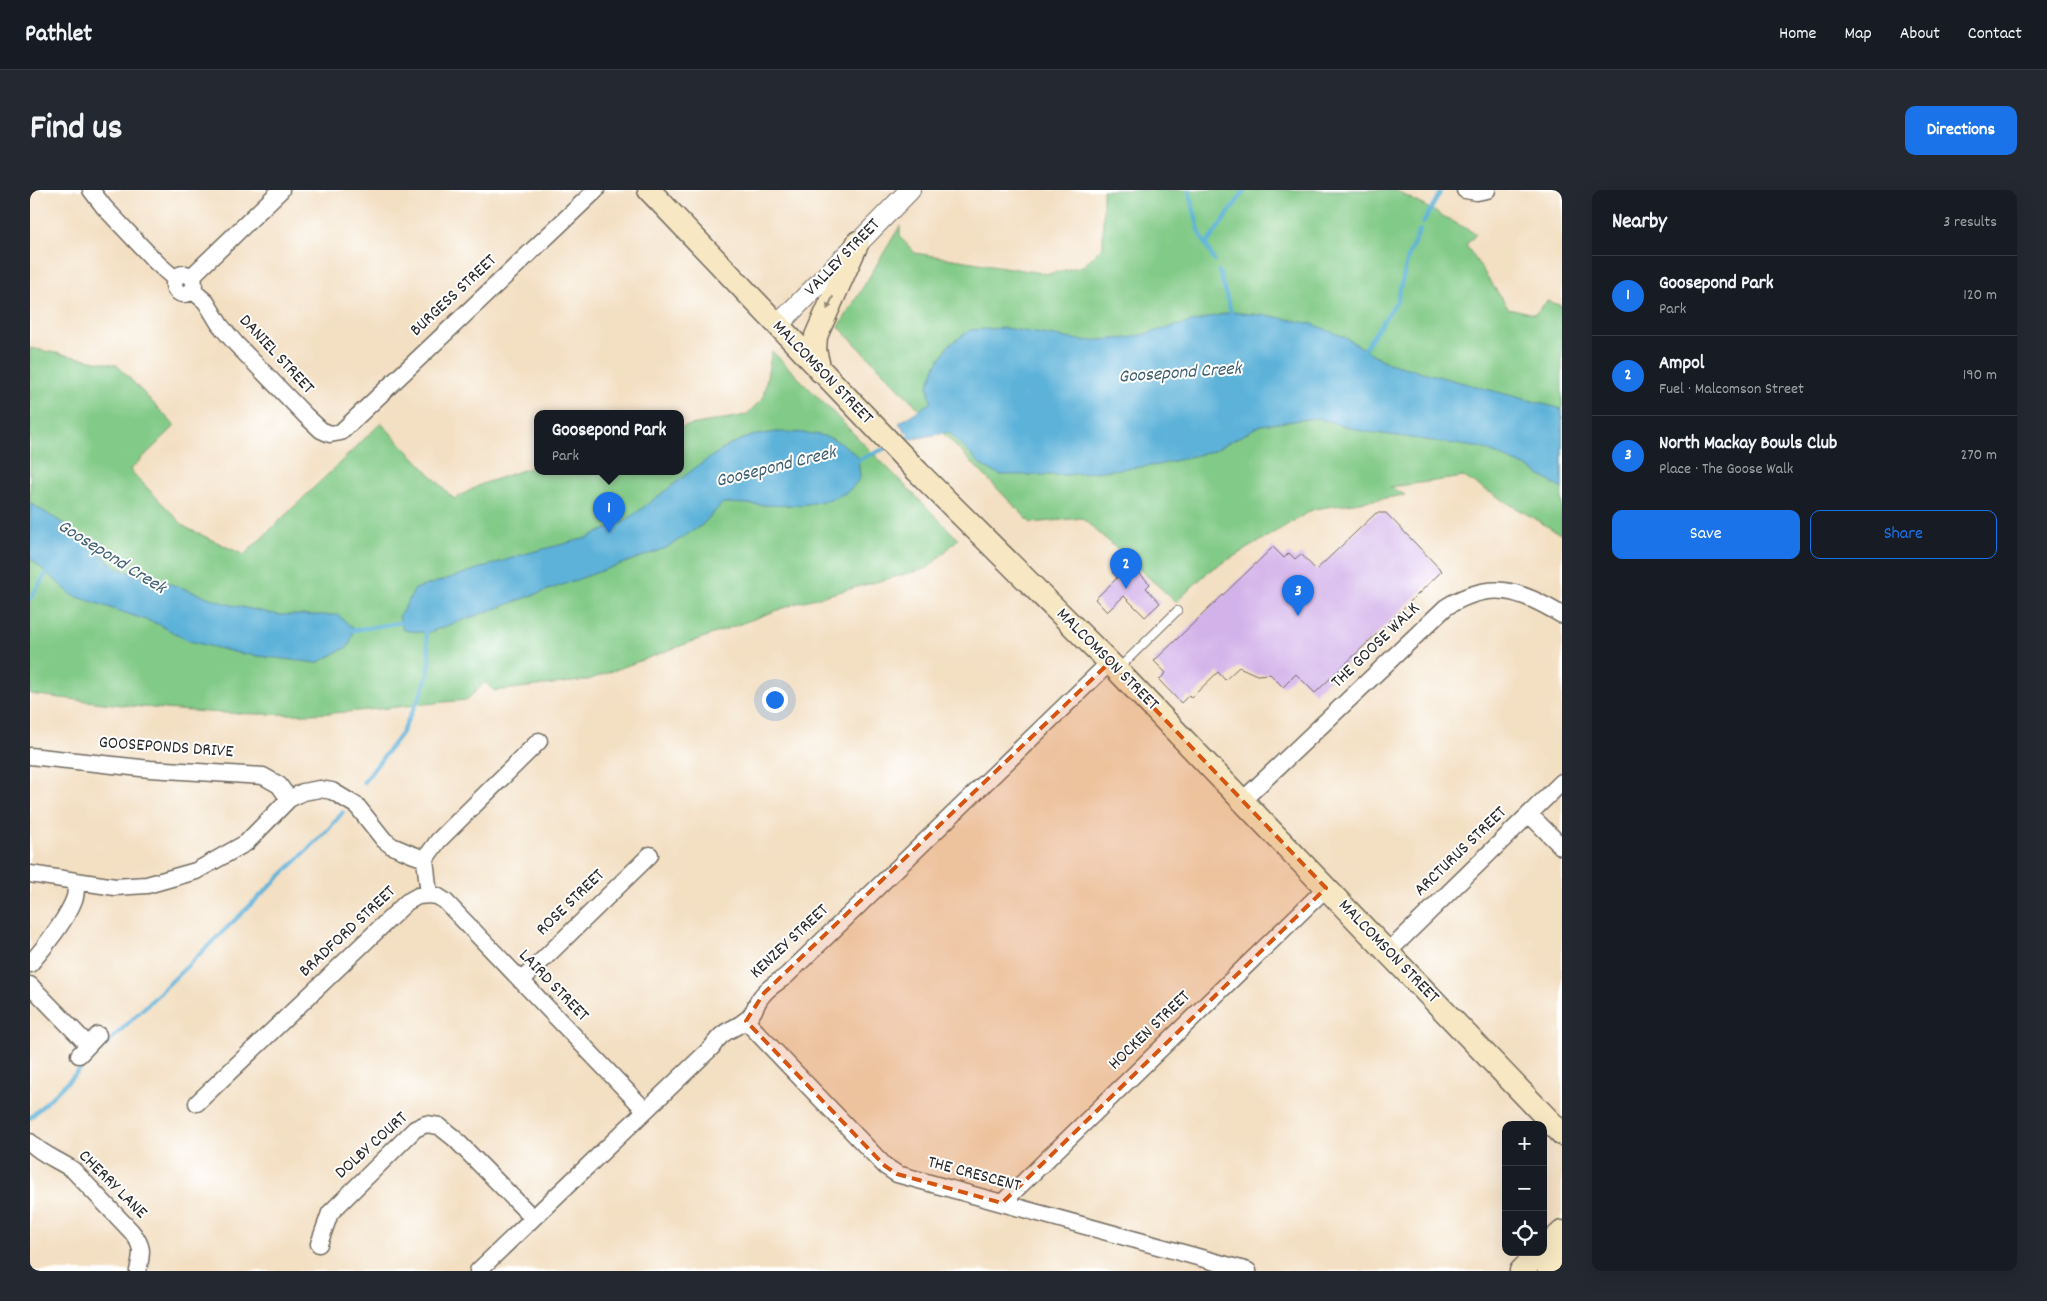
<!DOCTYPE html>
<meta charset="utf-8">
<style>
:root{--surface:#171b24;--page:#242831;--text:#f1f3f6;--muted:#9ea1a6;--line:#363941;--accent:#1a73e8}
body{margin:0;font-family:Dekko,sans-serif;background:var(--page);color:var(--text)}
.controls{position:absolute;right:15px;bottom:15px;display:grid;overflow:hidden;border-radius:10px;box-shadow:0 5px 20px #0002}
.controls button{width:45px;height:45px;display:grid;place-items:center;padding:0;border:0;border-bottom:1px solid var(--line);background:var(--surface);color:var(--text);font:25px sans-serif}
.you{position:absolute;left:744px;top:509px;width:18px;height:18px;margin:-12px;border:4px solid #fff;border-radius:50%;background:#1a73e8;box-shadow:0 0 0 8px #1a73e833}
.badge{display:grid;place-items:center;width:32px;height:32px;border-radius:50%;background:var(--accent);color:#fff;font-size:16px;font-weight:700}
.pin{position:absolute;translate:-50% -41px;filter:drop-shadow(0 1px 2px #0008)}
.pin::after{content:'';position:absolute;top:26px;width:18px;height:15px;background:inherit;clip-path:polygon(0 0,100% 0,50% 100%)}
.popup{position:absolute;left:504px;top:220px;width:150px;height:65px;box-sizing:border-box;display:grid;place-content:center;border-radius:10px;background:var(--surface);filter:drop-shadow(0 1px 4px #0005);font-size:16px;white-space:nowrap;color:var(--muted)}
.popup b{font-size:19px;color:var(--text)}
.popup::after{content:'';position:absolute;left:50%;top:100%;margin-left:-10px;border:10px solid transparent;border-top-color:var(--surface)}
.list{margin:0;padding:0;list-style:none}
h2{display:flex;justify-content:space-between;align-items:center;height:65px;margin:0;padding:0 20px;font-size:21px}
h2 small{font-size:16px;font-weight:400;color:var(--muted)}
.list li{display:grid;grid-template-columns:32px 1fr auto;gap:15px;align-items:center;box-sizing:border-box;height:80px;padding:0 20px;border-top:1px solid var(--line)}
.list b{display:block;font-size:19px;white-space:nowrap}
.list p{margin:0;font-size:16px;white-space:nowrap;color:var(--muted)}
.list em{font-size:16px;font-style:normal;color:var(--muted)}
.actions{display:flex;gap:10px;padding:15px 20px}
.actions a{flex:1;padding:11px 0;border:1px solid var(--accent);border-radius:10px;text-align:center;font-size:18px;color:var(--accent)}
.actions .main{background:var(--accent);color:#fff}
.icon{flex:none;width:28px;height:28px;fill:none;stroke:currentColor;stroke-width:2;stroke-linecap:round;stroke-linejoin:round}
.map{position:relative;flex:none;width:1532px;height:1081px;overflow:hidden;border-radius:10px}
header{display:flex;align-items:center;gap:30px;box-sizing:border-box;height:70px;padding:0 25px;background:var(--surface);border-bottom:1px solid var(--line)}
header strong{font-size:24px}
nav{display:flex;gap:28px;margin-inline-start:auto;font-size:18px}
.intro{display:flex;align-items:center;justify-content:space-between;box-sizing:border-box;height:120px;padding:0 30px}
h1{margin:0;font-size:35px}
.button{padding:12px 22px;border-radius:10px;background:var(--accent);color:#fff;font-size:18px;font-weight:700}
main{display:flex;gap:30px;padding:0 30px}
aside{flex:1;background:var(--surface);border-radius:10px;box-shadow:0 5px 20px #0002}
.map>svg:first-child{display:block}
.green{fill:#82ca87;stroke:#567a59}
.water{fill:#5db2d9;stroke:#446e82}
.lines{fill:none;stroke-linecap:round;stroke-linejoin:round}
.stream{stroke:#5db2d9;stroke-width:4}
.building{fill:#d3b2ea}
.service-casing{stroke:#716a60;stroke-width:10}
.minor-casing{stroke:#716a60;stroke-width:19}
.tertiary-casing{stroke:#716a60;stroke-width:22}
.secondary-casing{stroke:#716a60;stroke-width:25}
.service{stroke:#fff;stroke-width:8}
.minor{stroke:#fff;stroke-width:16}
.tertiary{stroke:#fff;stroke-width:20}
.secondary{stroke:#f7e8c3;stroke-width:22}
.oneway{fill:#918a77}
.marked{fill:#d5540f;fill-opacity:0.2;stroke:#d5540f;stroke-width:4;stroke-dasharray:10 6;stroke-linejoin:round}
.labels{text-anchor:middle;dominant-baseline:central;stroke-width:4;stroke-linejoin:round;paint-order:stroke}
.street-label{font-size:18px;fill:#2b2b2b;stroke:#fff}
.water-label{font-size:19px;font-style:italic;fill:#3f6171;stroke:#fff}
</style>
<header>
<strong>Pathlet</strong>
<nav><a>Home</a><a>Map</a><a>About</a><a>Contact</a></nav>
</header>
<div class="intro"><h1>Find us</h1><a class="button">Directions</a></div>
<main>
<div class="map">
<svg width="1532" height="1081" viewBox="0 0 1532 1081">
<rect width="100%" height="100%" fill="#fff"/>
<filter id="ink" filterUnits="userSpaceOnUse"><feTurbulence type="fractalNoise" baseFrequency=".02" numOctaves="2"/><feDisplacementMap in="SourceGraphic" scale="10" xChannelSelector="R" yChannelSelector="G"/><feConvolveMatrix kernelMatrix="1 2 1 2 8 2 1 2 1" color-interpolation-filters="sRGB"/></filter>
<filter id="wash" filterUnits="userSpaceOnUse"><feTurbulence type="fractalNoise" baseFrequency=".0096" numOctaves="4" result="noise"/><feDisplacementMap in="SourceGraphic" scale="20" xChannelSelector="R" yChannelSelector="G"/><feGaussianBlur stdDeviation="1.12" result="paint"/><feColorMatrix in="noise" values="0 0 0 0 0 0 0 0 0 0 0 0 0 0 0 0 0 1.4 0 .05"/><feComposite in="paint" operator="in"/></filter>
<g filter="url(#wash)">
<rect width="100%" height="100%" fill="#f3dfc2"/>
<path class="green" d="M1073,0H1365L1446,44L1436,55L1478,118L1505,124L1517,111L1532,116V345L1434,287L1360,297L1375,305L1284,319L1179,381L1146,412L1052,328L1001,333L809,137L870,36V47L885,63L1018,84L1053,76L1073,56Z
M0,158L87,175L145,236L100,280L155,337L214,365L351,233L424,309L452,294L508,275V282H650V237L716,225L733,208L742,161L928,349L898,378L767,413L558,490L464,501L455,492L437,510C384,514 329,523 277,524C184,526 92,516 0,504Z"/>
<path class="water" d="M1201,122L1241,126L1283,134L1314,147L1358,173L1532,219V299L1497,277L1452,258L1332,241L1287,228L1231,235L1183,261L1128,275L1036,285H971L952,276L919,242L882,249L869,233L901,212L898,195L906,175L919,155L940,140L975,138L1055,151L1099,148Z
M746,242C781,243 802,241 828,267L830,288C826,293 822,299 817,302C780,322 733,314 693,313L672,335L636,358L397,443L373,440L369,427L385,399L498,363L557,348L598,329L669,275L701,254L721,246Z
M0,313L39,337L88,379L144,395L197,414L249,425H308L324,439L319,456L287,473L212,464L159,451L128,434L42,405L0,368Z"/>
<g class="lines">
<path class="stream" d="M1159,0L1170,44L1184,70
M1393,33L1410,3
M1176,55L1215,0
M1189,81L1201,122
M1334,159L1367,111L1379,64L1390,40
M869,252L884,245
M826,271L854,259
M0,409L19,379
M319,441L374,432
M333,593L371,544L392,502L398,484L400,471L395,440
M0,928L296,642L313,622"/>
</g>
<g id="blocks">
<path class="building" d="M1346,323H1356L1412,381L1285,503L1266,484L1253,497L1240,484L1227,485L1209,477L1195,490L1188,482L1161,508L1159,505L1151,513L1129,490L1136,483L1124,471L1243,357L1254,368L1259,363L1265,369L1271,364L1286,380Z
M1096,369L1120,394L1116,398L1130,413L1115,427L1094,406L1077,422L1065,409L1087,388L1082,382Z"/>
</g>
</g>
<g filter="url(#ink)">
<use href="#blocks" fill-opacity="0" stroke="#716a60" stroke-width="1"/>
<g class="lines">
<g class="service-casing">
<path id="service" d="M1088,479L1147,421"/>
</g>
<g class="minor-casing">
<path id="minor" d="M61,0L74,17L126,72L145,89
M1435,0L1447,2L1457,0
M144 94a10 10 0 1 1 20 0a10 10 0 1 1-20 0Z
M161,87L251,0
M162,100L176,112L190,135L206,154L276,226L291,240L300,244L311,242L566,0
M0,566L120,579L233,586L249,595L259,609
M1213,610L1416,417C1462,389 1489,400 1532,425
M1499,624L1532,657
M0,684L85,697L117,695L166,681L216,653L259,609L273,602L290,599L302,601L327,616L354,650L362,656L381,664L395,669
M399,705L407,706L415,711L615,920
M1358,762L1532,592
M0,774C14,758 39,726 45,707C46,702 46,696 47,691
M491,791L620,665
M0,795L58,855
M716,831L855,976L867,984L1218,1081
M49,865L68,845
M167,913L377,712L388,706L399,705L395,669L408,651L509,551
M0,952C12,965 29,970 43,980L101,1041C114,1057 112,1062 108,1081
M972,1013L1296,698
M289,1054L300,1023L385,939L396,934L409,936L424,948L503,1028
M448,1081L682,857C695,837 702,842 716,830C725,824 725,814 731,807C737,798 748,792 756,786L1080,472"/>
</g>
<g class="tertiary-casing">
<path id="tertiary" d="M747,136L880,0"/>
</g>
<g class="secondary-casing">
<path id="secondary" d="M619,0L888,282L1087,480L1532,944
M790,181L785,160L786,146L828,52
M1513,1060L1532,1042
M1491,1081L1511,1062
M1519,1081L1532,1068"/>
</g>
<use href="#service" class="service"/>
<use href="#minor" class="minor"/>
<use href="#tertiary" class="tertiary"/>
<use href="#secondary" class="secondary"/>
</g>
<defs><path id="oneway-solid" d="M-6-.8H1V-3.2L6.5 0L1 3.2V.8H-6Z" transform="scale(1.25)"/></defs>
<use class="oneway" href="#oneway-solid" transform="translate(800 113) rotate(115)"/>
</g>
<path class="marked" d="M1080,472L1296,698L972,1013L867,984L855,976L716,831L734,803Z"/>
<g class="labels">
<g class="street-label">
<text transform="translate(813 68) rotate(-46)">VALLEY STREET</text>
<text transform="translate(424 106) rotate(-43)">BURGESS STREET</text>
<text transform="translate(246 165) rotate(47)">DANIEL STREET</text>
<text transform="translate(792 183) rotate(46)">MALCOMSON STREET</text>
<text transform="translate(1346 456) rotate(-44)">THE GOOSE WALK</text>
<text transform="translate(1077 470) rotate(45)">MALCOMSON STREET</text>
<text transform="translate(136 558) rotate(4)">GOOSEPONDS DRIVE</text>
<text transform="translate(1431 662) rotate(-44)">ARCTURUS STREET</text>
<text transform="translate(541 713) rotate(-44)">ROSE STREET</text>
<text transform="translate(318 742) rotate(-43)">BRADFORD STREET</text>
<text transform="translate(760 752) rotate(-43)">KENZEY STREET</text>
<text transform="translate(1358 762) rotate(46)">MALCOMSON STREET</text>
<text transform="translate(523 796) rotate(46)">LAIRD STREET</text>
<text transform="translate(1120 841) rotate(-44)">HOCKEN STREET</text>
<text transform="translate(342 956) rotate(-42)">DOLBY COURT</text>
<text transform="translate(944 985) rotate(15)">THE CRESCENT</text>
<text transform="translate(82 995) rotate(45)">CHERRY LANE</text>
</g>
<g class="water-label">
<text transform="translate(1150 184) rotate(-4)">Goosepond Creek</text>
<text transform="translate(746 278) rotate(-14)">Goosepond Creek</text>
<text transform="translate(81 368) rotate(32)">Goosepond Creek</text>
</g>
</g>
</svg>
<div class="controls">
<button>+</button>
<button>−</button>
<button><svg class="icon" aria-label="locate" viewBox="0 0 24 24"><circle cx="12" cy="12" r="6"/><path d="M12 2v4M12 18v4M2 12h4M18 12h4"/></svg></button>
</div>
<div class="you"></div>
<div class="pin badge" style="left:579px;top:343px">1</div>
<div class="popup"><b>Goosepond Park</b>Park</div>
<div class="pin badge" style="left:1096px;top:399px">2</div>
<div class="pin badge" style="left:1268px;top:426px">3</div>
</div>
<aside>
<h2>Nearby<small>3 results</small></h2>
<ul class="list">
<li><span class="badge">1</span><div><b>Goosepond Park</b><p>Park</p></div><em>120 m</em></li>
<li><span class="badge">2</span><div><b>Ampol</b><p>Fuel · Malcomson Street</p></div><em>190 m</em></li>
<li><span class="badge">3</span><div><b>North Mackay Bowls Club</b><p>Place · The Goose Walk</p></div><em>270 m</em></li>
</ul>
<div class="actions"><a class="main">Save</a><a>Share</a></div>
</aside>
</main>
